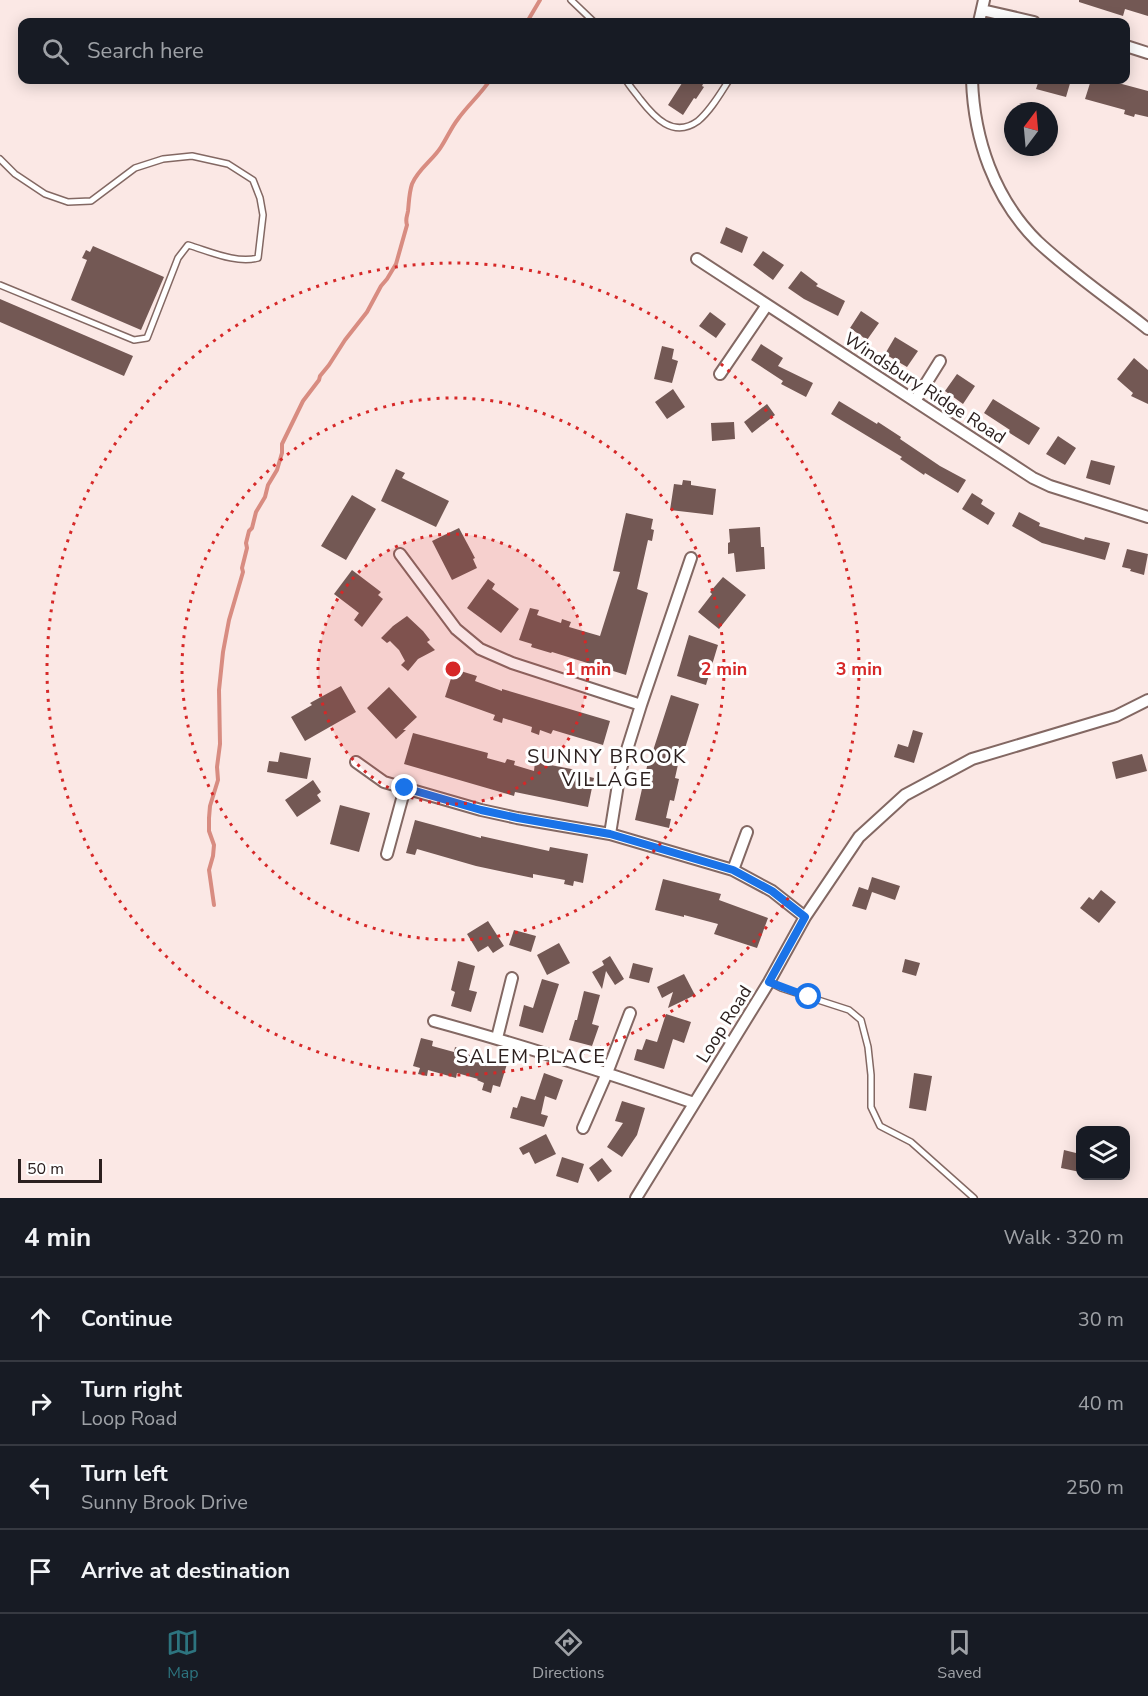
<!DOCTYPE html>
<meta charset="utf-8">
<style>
:root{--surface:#171b24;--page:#242831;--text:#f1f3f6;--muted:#9ea1a6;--line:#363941;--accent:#2d747f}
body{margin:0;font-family:"Nunito Sans",sans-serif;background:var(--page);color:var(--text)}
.controls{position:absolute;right:18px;bottom:18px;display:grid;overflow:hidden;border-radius:12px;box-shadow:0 3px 15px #0003}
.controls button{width:54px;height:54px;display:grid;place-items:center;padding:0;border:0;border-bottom:2px solid var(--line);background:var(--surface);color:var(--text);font:30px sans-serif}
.compass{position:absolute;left:1004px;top:102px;width:54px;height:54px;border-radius:50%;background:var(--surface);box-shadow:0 3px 15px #0003;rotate:16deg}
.scale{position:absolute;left:18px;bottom:15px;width:84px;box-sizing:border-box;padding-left:6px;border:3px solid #2c201f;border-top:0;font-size:16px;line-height:21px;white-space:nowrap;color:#2c201f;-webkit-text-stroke:4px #fff;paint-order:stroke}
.stop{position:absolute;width:18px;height:18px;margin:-14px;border:4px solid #1a73e8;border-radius:50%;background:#fff}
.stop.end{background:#1a73e8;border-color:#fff;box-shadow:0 2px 6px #0008}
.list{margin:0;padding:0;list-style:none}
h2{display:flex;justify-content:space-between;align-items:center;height:78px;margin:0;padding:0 24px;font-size:26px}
h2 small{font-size:20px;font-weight:400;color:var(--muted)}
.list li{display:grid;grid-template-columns:39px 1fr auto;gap:18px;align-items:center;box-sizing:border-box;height:84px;padding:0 24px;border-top:2px solid var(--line)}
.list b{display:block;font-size:22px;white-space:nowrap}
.list p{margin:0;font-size:20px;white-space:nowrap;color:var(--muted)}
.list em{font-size:20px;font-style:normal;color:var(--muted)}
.icon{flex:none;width:33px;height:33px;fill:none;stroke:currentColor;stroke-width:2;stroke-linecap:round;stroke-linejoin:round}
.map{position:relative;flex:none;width:1148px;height:1198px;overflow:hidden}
.search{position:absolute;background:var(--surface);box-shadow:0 3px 15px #0003;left:18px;right:18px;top:18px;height:66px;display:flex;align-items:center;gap:15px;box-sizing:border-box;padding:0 21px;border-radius:12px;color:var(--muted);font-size:22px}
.sheet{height:414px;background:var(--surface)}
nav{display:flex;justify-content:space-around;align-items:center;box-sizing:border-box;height:84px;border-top:2px solid var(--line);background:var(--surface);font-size:16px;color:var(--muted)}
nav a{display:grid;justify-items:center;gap:3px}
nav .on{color:var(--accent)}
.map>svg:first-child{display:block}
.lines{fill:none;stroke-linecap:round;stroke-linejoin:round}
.stream{stroke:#d88c81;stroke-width:4}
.building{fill:#735854}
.lane-casing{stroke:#836863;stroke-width:8}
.street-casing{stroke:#836863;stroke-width:14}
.lane{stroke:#fff;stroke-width:5}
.street{stroke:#fff;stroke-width:10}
.route{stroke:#1a73e8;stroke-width:8}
.ring{fill:none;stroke:#d62828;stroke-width:3;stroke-dasharray:3 6}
.labels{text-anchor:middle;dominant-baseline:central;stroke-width:6;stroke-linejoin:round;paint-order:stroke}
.street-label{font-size:18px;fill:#2c201f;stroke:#fff}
.neighbourhood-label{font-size:20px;letter-spacing:1.5px;fill:#2c201f;stroke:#fff}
.centre{fill:#d62828;stroke:#fff;stroke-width:3}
.ring-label{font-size:18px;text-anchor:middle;font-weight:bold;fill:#d62828;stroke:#fff;stroke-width:6;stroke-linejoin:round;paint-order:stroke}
</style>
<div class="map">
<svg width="1148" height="1198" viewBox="0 0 1148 1198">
<rect width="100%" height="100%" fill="#fbe8e5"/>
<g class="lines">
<path class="stream" d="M527,22L540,0
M214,905L209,870L213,856L214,845L209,831V818L210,806L218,780L217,767L220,744L219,690L223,652L229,620L243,572L242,568L247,548L246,543L249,531L252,528L256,512L265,497L268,485L277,470L282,453V444L303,401L319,380L320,376L329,365L345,340L367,312L381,286L387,279L396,264L407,225C405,219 407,217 408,211C409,202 409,193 412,184C418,169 433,160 441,147C447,138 451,128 458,119C468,105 481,94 490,80"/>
</g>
<path class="building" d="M1079,0H1148V16L1125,9L1123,16L1079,2Z
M684,80H705L702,86L704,87L696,99L694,98L683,115L668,105Z
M1039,80H1071L1066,97L1036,89Z
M1091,80H1107L1148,91V117L1135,114L1134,117L1124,114L1125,110L1085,99Z
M726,227L748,237L742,253L720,243Z
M93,246L164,277L141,330L71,300L87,260L82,258L86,250L90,252Z
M763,251L784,265L773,280L753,265Z
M801,271L818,284L816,286L845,301L838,316L804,299L788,288Z
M0,299L133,356L124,376L0,322Z
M861,311L879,323L867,340L850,328Z
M710,312L726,324L716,338L699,326Z
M895,337L918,351L907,367L885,354Z
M761,344L783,358L778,366L813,383L806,397L781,384L783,381L751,360Z
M662,346L674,349L672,359L678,361L672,383L654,379Z
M1134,358L1148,370V404L1131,396L1133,393L1117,379Z
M957,374L975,386L963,404L945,391Z
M673,389L685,407L667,419L655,402Z
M993,399L1040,428L1029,445L1008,432L1010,430L984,413Z
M839,401L877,424L878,422L901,437L900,439L940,466L966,480L958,493L925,473L924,475L900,459L902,457L831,414Z
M767,404L775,415L752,433L744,422Z
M734,422L735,439L712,441L711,423Z
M1058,436L1076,448L1065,465L1046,454Z
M1091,460L1115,466L1110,485L1086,478Z
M396,469L405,473L402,478L449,501L436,527L381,501Z
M683,480L691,481V485L716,489L713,515L670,510L674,484L682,485Z
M972,493L983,500L981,504L995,513L988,525L962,509Z
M352,495L376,509L346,560L321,546Z
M1019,512L1040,523L1039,526L1084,540L1085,537L1110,543L1105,560L1042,543L1012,526Z
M626,513L653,519L651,529L654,530L652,541L648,540L637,589L648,593L626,675L552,652L551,653L531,647L532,644L519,640L530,608L539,610L537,615L561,623L562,619L571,622L569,627L600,636L620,572L613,571Z
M760,527L761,547H764L765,569L736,572L734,553L728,554V543L730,542L729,529Z
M459,528L475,558L473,559L477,568L452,580L432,541Z
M1127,549L1148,554L1144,575L1130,571L1131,569L1122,567Z
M352,570L381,592L378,595L383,599L362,627L354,620L359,613L334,594Z
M723,577L746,595L719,629L698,612L712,594L710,592Z
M488,579L495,584L492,589L519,609L501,633L467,608Z
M407,616L423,631L430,640L427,642L435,650L418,659L408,671L401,665L405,661L399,650L390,641L387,643L381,638L393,626Z
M689,635L718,645L706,685L677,676Z
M454,669L477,676L475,681L502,691V689L610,721L603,745L553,730L551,734L540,730L539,735L531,732L532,727L503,718L502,723L493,720L495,715L445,697Z
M341,686L356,712L305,741L291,717L312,705L310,703Z
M389,687L417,717L403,730H406L396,739L367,708Z
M671,695L699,704L681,761L679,760L675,778L679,779L674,801L670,800L666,818L671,819L669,828L635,820L648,762L649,763Z
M913,730L923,733L914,763L894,757L898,744L908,747Z
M413,733L488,753L487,758L505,763L507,759L515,761L514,765L534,771L535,762L587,772L586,776L594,778L588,807L515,792L514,796L404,764Z
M280,752L311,758L307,779L267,772L269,761L278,762Z
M1142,754L1147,771L1116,779L1112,762Z
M313,780L321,792L317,795L321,801L297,817L285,800Z
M340,805L370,813L359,852L330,844Z
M415,820L481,838V836L549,851L550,847L588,854L583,883L574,881L573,886L564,884L565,880L533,874V878L476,866L417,849L415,855L406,853Z
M872,877L900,886L895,900L872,892L866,910L852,906L859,887L868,890Z
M663,879L721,894L719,900L768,918L757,948L714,934L718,924L684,915V917L655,910Z
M1101,890L1116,902L1099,923L1080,908L1089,897L1093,900Z
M488,921L504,946L493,953L488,946L478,952L467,934Z
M514,930L536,936L531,952L509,945Z
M559,943L570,963L547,975L537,955Z
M610,956L624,979L615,985L606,971L602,989L592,972L604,965L602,961Z
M905,959L920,963L916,976L902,972Z
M458,961L475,966L469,990L477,992L471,1012L451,1006L455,992L451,990Z
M633,963L653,968L649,983L629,978Z
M684,974L695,995L668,1008L673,992L662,998L657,987Z
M542,979L559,984L543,1033L519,1026L524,1005L533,1008Z
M584,991L600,995L592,1024L599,1026L592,1046L569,1040L575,1020H577Z
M666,1014L691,1022L684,1043L673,1039L664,1069L634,1060L637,1049L642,1050L646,1039L657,1042Z
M421,1038L433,1041L432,1046L454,1052L455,1047L464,1050L463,1053L484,1059L485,1057L507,1064L500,1087L493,1085L491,1093L482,1090L484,1083L477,1080L478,1079L457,1073L456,1078L428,1070L427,1076L418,1074L420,1068L413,1066Z
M544,1073L563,1080L556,1100L545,1096L541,1114L548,1116L544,1127L510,1118L513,1107L517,1108L521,1096L535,1100Z
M914,1073L932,1076L926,1111L909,1108Z
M622,1101L645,1108L637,1135L622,1157L607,1147L623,1123L615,1121Z
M546,1134L556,1154L535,1164L529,1152L523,1155L519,1148Z
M1064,1150L1080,1154V1172L1061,1168Z
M562,1157L584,1164L578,1183L556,1176Z
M602,1158L612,1171L598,1182L589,1168Z"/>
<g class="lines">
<g class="lane-casing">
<path id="lane" d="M571,0L594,22
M626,80C630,87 635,92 640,99C654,117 673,139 698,121C711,110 720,94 729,80
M0,159L15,174L45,194L68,202L91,201L135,168L163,159L192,156L228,164L253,180L260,198L263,215L258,258C236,264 209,251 188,245L178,258L147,338L134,340L0,285
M769,982L781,988L849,1010L861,1020L868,1047L871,1075V1107L880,1126L911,1142L974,1198"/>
</g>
<g class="street-casing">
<path id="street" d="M982,10L1034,22
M979,22L984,0
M1126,46L1148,53
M972,80C974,139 994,198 1037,241C1071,273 1111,300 1148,329
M697,259L1033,478L1050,486L1148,517
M720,374L767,305
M915,401L940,361
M400,554L456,629L480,649L512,663L641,705
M356,762L384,782L481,810L517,818L610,834L733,870L772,891L805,917
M610,834L620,772L641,705L691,558
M387,854L405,788
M733,870L747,832
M434,1021C522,1045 608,1073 694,1103
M497,1038L512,978
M583,1128L607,1073L630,1013
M636,1198L769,982L805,917L859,837L905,795L972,759L1116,716L1148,700"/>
</g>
<use href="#lane" class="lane"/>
<use href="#street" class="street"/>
</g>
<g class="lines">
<path class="route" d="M405,788L481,810L518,818L610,834L733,870L772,891L805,917L769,982L809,997"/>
</g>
<circle cx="453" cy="669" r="135" fill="#d62828" fill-opacity=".12"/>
<g class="ring">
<circle cx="453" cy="669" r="135"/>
<circle cx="453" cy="669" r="271"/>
<circle cx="453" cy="669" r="406"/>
</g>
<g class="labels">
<g class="street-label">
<text transform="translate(925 388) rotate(33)">Windsbury Ridge Road</text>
<text transform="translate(724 1024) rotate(-58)">Loop Road</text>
</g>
<g class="neighbourhood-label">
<text x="607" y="756">SUNNY BROOK<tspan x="607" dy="23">VILLAGE</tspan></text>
<text x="531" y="1056">SALEM PLACE</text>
</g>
</g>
<circle cx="453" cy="669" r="9" class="centre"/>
<g class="ring-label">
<text x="588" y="675">1 min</text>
<text x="724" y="675">2 min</text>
<text x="859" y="675">3 min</text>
</g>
</svg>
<div class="controls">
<button><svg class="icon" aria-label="layers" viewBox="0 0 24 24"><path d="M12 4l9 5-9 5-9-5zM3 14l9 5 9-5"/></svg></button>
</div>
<svg class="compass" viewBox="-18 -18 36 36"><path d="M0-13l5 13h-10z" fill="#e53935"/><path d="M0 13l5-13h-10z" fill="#9ea1a6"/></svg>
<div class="scale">50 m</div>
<div class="stop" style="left:809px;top:997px"></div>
<div class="stop end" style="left:405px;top:788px"></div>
<div class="search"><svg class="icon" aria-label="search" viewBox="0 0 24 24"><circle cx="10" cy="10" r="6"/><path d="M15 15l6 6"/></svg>Search here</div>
</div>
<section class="sheet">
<h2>4 min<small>Walk · 320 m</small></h2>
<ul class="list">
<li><svg class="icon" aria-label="ahead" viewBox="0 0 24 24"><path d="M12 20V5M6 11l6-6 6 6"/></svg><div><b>Continue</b></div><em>30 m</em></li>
<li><svg class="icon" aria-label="right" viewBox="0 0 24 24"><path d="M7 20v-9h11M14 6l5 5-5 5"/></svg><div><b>Turn right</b><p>Loop Road</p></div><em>40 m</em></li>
<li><svg class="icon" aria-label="left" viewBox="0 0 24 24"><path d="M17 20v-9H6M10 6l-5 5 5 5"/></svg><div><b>Turn left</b><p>Sunny Brook Drive</p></div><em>250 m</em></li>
<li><svg class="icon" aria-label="arrive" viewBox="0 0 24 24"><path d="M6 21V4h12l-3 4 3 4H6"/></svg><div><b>Arrive at destination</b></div></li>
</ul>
</section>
<nav>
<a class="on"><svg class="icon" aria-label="map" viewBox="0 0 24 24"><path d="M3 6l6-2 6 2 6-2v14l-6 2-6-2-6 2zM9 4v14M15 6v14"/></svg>Map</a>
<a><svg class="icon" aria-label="directions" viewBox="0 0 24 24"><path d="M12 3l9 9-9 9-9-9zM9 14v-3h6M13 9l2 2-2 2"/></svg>Directions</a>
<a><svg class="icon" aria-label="saved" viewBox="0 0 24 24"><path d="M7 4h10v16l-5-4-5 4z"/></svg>Saved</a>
</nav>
